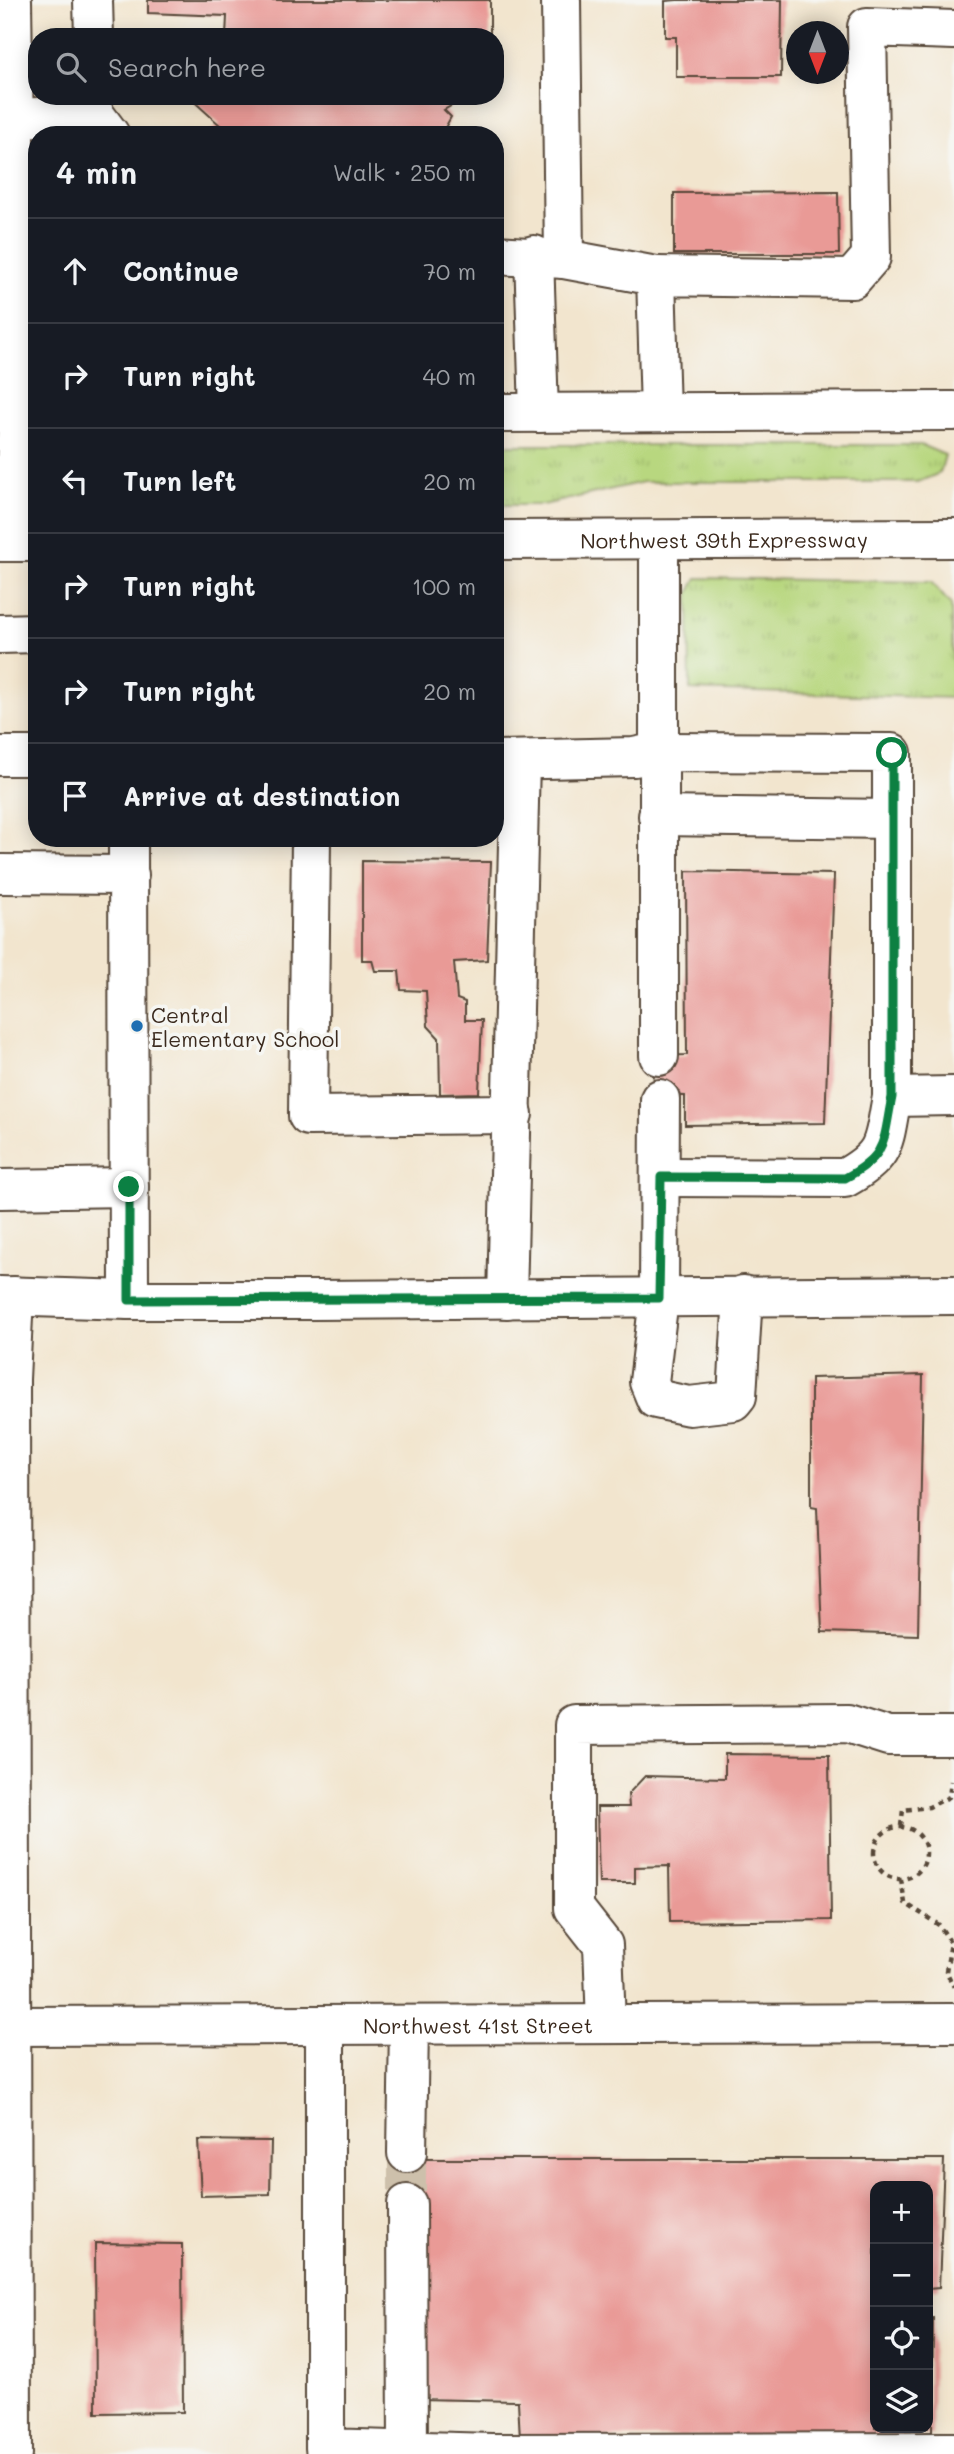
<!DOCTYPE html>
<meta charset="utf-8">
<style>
:root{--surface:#171b24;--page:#242831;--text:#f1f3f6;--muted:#9ea1a6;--line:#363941}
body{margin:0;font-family:Mali,sans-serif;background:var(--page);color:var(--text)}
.controls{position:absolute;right:21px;bottom:21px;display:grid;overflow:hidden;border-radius:14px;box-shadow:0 4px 18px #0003}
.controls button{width:63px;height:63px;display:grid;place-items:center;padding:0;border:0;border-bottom:2px solid var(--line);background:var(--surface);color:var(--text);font:35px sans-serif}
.compass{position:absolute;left:786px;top:21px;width:63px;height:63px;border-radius:50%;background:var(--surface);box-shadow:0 4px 18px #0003;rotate:180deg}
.stop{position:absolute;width:21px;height:21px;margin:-16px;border:5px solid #0b8043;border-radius:50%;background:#fff}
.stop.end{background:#0b8043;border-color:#fff;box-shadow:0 2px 7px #0008}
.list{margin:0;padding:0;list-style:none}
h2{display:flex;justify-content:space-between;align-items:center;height:91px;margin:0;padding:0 28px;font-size:30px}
h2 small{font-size:23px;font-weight:400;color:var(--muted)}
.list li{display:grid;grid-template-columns:46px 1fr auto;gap:21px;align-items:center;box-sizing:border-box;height:105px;padding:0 28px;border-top:2px solid var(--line)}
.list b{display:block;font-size:26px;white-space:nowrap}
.list em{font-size:23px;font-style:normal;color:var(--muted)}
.icon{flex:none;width:38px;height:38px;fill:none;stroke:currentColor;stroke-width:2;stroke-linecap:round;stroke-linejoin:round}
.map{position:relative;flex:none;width:954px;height:2454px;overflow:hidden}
.search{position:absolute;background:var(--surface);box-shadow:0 4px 18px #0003;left:28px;top:28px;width:476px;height:77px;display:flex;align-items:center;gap:18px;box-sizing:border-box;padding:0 24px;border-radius:28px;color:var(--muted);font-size:26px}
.panel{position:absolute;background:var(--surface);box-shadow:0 4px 18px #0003;left:28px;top:126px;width:476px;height:721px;border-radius:28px}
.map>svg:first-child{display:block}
.grass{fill:url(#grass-tufts);stroke:#7a804e;stroke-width:2}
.building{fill:#e99a96}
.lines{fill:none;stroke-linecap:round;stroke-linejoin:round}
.minor-tunnel{stroke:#cdc0ab;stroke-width:38;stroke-dasharray:38 19;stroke-linecap:butt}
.minor-casing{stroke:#564638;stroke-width:42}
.highway-casing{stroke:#564638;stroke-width:42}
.path{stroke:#564638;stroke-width:4.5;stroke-dasharray:5 5;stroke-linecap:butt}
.minor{stroke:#fff;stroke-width:38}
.highway{stroke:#fff;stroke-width:38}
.route{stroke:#0b8043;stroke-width:9}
.poi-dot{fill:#1f6fb2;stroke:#f6f6f2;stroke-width:2.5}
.labels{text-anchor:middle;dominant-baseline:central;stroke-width:7;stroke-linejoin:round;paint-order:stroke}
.street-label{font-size:21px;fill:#3b2a1e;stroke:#f6f6f2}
.poi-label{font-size:21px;fill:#3b2a1e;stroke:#f6f6f2;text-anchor:start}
</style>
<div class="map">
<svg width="954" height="2454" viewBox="0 0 954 2454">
<defs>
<pattern id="grass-tufts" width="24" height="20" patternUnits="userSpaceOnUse" patternTransform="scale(1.75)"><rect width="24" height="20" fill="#b8d77f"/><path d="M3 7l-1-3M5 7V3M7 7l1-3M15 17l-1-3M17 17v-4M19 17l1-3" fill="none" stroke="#9fb96d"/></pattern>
</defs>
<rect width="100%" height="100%" fill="#f6f6f2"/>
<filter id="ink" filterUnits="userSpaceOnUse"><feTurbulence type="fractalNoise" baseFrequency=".0143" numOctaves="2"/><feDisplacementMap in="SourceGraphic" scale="14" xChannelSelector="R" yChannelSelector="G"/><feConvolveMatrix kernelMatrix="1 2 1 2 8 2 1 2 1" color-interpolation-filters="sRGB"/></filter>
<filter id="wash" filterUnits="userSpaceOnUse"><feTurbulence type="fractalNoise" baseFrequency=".00686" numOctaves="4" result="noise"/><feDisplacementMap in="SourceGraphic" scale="28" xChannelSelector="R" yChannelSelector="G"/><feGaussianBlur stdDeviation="1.57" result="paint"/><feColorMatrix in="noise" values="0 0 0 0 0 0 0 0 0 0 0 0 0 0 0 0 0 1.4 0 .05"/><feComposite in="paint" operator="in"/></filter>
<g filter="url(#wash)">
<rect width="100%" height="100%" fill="#f2e5ce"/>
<path class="grass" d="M495,445H921L945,455L940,473L918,482H643L543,505H495Z
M697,578L931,582L951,605L954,698L690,690L689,594Z"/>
<g id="blocks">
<path class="building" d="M148,0H490V37H226L227,16L148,13Z
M677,0H782L781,77H676V37H665V1Z
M188,96H468L444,110L451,117L441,135H204L220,125Z
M838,192L839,254H674V193Z
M362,861L491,862L487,960L454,962L457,999L465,1002V1020H482L479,1093L440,1094L439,1038L428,1026L426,991L401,990L399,971H375L372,960H362Z
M686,871L834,874L825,1123L685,1125V1096L654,1095L653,1056L687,1055Z
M923,1375L918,1635L822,1632L817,1508L811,1507V1378Z
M725,1754L829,1755L831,1920L670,1922L669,1866L635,1867V1883H599L597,1807H629L628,1794L645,1776L725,1778Z
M198,2140L271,2141L270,2194L201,2196Z
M394,2159H944L939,2288L928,2289V2186H875V2428H928V2318H933L932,2435L520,2438L518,2401L418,2399L394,2197Z
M95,2243L182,2244L183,2412L96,2413Z"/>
</g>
</g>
<g filter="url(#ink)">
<use href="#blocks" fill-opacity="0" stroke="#564638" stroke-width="2"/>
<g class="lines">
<path class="minor-tunnel" d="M407,2153V2204"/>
<g class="minor-casing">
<g id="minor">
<path d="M12,0L18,413L13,542"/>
<path d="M93,0L94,37"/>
<path d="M13,118L95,115L110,135"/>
<path d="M495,255L564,259L561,0"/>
<path d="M534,255L539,413"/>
<path d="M564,259L656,276"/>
<path d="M660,412L656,276L852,279L871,257L867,27L954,30"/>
<path d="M659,540V1056"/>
<path d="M0,634L37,633"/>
<path d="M0,756H37"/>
<path d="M495,760L634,757L659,752L892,753V1097C883,1142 888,1154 845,1178L661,1177"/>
<path d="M658,816L892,819"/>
<path d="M128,838L129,1300"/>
<path d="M311,838L308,1116L513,1114"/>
<path d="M0,874L129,875"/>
<path d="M892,1097L954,1096"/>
<path d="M660,1099L659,1298L649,1382L656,1399L689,1406L733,1401L737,1396L743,1295"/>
<path d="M0,1189L129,1187"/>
<path d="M0,1296L129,1300H314L954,1295"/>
<path d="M507,1299L520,761"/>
<path d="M606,2024L603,1945L574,1908V1725L847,1723L888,1736H954"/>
<path d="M325,2025V2448L491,2453L954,2452"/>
<path id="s1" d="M0,2026L954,2023"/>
<path d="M407,2153L409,2025"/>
<path d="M407,2204L408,2451"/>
<path d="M12,2454L10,1379L14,1296"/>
</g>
</g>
<g class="highway-casing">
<g id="highway">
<path d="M0,412L37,413"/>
<path d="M495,413L954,411"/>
<path id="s2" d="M495,540L954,538"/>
<path d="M0,542H37"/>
</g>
</g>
<path class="path" d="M901,1826L903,1810L929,1807L949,1797L951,1781
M874 1853a26 26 0 1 1 52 0a26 26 0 1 1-52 0Z
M901,1879L905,1903L939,1925L951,1943L946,1971L954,1987"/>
<use href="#minor" class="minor"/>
<use href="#highway" class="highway"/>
</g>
</g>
<g class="lines" filter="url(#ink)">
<path class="route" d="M129,1187V1300L659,1298L661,1177L845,1178C888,1155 883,1142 892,1097V753"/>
</g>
<circle class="poi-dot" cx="137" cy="1026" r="7"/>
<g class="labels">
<g class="street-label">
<text stroke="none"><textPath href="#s2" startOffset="229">Northwest 39th Expressway</textPath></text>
<text stroke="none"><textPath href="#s1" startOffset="478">Northwest 41st Street</textPath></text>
</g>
<g class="poi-label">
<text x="151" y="1014">Central<tspan x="151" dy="24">Elementary School</tspan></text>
</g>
</g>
</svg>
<div class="controls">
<button>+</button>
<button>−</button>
<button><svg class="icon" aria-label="locate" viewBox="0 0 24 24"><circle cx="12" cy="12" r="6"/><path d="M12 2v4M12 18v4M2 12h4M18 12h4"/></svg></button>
<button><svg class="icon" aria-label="layers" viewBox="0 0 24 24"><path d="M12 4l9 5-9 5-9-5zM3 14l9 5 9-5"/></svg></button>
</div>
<svg class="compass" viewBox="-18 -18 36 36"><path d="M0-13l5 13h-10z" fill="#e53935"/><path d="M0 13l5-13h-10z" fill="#9ea1a6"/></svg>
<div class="stop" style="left:892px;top:753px"></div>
<div class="stop end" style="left:129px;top:1187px"></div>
<div class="search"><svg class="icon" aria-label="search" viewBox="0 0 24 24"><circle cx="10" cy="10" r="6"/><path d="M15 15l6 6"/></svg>Search here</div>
<section class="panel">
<h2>4 min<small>Walk · 250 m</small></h2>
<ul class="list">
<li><svg class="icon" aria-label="ahead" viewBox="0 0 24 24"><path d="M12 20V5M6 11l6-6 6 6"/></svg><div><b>Continue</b></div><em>70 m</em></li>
<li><svg class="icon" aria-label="right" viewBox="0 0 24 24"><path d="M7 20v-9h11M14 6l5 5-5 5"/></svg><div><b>Turn right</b></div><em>40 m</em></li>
<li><svg class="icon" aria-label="left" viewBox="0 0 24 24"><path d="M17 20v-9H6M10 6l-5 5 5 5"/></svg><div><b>Turn left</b></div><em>20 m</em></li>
<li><svg class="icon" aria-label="right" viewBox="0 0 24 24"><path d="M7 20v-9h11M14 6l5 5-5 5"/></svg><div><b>Turn right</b></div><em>100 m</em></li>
<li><svg class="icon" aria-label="right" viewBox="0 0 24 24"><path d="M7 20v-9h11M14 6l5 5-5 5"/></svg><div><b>Turn right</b></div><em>20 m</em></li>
<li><svg class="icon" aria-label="arrive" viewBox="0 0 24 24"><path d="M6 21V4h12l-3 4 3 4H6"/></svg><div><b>Arrive at destination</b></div></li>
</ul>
</section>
</div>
